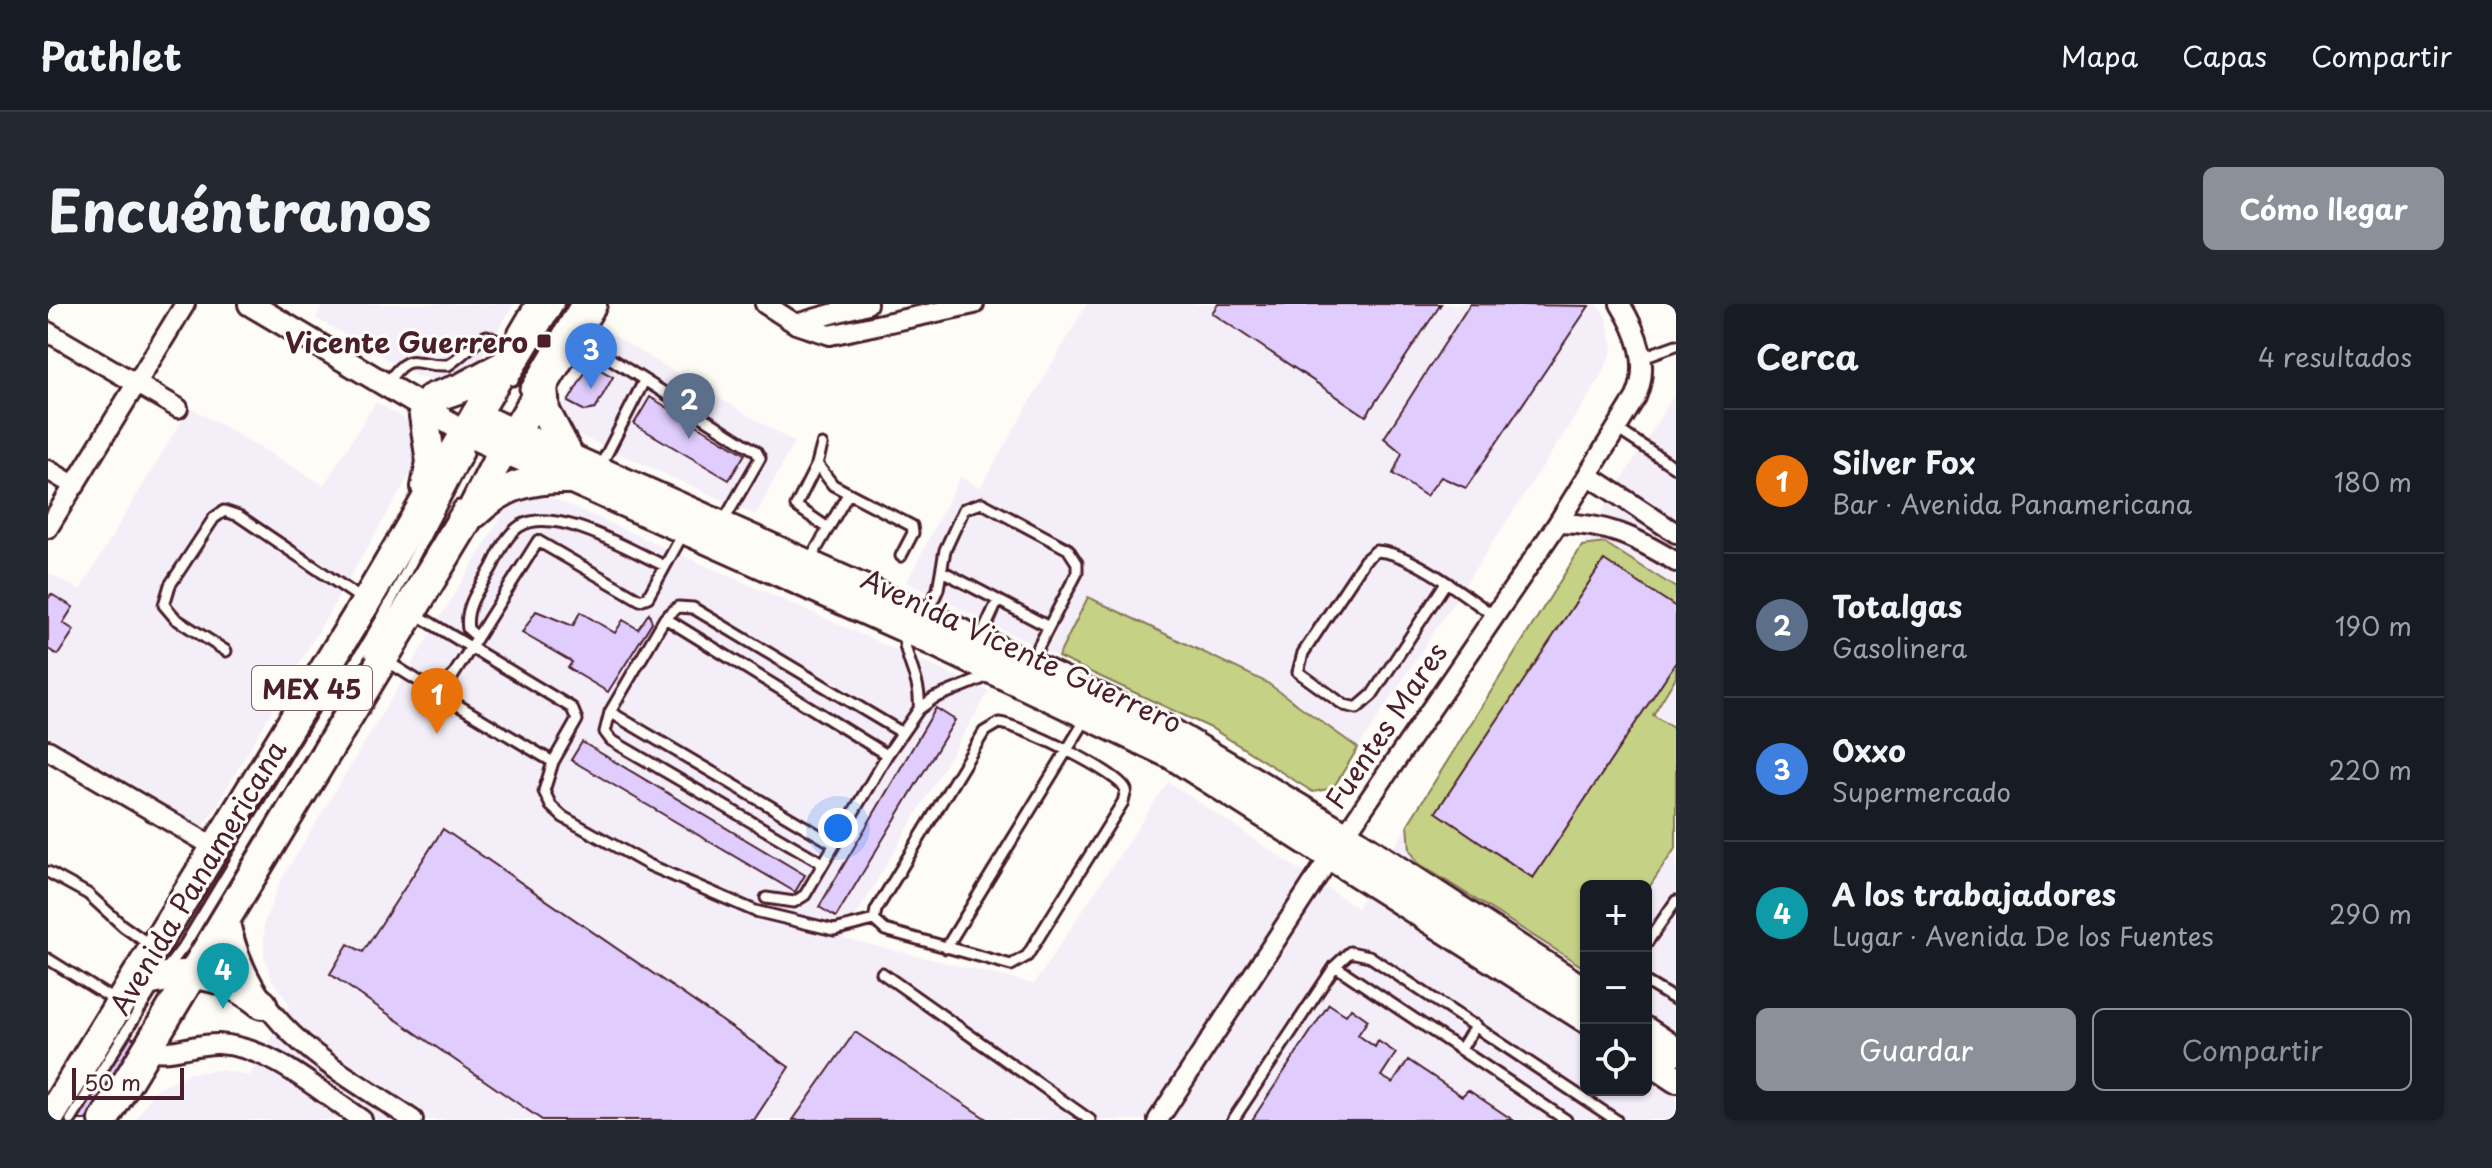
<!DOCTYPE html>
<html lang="es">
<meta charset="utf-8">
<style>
:root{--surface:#171b24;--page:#242831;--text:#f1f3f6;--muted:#9ea1a6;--line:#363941;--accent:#8c9099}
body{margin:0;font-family:"Playpen Sans",sans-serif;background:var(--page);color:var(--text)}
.controls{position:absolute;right:24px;bottom:24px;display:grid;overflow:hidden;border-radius:12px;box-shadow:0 2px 6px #0004}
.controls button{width:72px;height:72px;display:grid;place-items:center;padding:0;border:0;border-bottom:2px solid var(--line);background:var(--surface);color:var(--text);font:40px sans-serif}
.scale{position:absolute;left:24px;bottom:20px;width:112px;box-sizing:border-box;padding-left:8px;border:4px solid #4a1f2b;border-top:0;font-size:22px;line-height:28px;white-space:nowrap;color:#4a1f2b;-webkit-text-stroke:6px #fdfcf7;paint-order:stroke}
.you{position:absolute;left:790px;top:524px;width:28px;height:28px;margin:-20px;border:6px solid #fff;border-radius:50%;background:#1a73e8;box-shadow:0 0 0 12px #1a73e833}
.badge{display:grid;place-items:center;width:52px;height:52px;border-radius:50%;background:var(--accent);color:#fff;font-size:26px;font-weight:700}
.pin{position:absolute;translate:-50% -66px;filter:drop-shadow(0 2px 4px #0008)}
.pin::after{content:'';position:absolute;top:42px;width:28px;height:24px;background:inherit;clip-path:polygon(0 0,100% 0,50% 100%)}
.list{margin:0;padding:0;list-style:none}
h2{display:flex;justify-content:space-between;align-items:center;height:104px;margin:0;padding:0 32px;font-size:34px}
h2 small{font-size:26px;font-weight:400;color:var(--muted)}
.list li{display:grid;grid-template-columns:52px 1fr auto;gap:24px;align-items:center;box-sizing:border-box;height:144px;padding:0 32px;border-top:2px solid var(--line)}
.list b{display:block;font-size:30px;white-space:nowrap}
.list p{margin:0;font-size:26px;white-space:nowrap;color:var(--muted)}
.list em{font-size:26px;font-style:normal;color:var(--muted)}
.actions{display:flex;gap:16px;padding:24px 32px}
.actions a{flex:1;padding:18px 0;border:2px solid var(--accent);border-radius:12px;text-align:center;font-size:28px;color:var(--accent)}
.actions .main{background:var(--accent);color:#fff}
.icon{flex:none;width:44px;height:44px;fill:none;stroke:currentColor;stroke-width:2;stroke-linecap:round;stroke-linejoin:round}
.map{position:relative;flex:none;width:1628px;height:816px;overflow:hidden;border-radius:12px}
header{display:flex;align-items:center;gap:48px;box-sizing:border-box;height:112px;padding:0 40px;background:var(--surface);border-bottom:2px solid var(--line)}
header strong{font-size:38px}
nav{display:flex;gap:44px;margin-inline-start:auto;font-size:28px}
.intro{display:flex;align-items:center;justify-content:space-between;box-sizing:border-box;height:192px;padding:0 48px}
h1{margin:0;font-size:56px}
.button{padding:20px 36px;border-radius:12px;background:var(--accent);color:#fff;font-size:28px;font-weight:700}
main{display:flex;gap:48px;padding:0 48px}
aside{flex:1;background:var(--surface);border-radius:12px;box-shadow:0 2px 6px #0004}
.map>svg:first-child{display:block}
.built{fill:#f4eef9;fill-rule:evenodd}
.green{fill:#c5d184;stroke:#887858;stroke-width:2}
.building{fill:#e0cdfe;stroke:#4a1f2b;stroke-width:2}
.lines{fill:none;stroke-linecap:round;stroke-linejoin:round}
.service-casing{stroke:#4a1f2b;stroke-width:15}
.minor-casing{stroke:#4a1f2b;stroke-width:24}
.tertiary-casing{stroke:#4a1f2b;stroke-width:28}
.secondary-casing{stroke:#4a1f2b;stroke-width:32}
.primary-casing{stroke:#4a1f2b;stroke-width:34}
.service{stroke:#fdfcf7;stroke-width:9}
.minor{stroke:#fdfcf7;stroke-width:18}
.tertiary{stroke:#fdfcf7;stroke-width:22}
.secondary{stroke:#fdfcf7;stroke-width:26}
.primary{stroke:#fdfcf7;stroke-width:28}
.poi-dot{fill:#4a1f2b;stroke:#fdfcf7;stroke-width:3}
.labels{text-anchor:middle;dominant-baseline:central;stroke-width:6;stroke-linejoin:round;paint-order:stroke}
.shield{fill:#fdfcf7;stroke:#806168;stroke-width:2}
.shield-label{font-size:26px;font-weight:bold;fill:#4a1f2b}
.poi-label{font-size:28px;font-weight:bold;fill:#4a1f2b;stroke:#fdfcf7;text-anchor:end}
.street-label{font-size:28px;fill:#4a1f2b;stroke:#fdfcf7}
</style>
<header>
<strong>Pathlet</strong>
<nav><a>Mapa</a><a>Capas</a><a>Compartir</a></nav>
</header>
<div class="intro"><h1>Encuéntranos</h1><a class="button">Cómo llegar</a></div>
<main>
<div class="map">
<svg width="1628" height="816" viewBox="0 0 1628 816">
<rect width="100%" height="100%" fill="#fdfcf7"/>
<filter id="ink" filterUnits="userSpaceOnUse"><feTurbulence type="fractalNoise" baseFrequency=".0125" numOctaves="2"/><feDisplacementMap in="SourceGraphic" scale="16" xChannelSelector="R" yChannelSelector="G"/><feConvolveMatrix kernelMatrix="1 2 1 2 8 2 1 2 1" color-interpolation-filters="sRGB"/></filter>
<g filter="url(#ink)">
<path class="built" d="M276,0H466L430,58L413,71L391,77L368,72L268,14Z
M1039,0H1549L1558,13L1565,45L1551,76L1310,444L1218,378L1040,293L1010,353L859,278L912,173L932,184Z
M559,28L746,138L708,211L528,130L516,118V99Z
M1628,88V816H88L107,786L141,769L174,766L201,772L242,701L224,676L216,651V620L232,578L455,210L468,200L493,193L507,195L941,387L795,634L986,680L1120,478L1309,604ZM1538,582H1598V786H1538Z
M328,98L358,116L365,125L370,153L368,160L156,523L0,431V269L32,286L142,103L276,181Z"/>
<path class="green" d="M1557,239L1628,284V373L1605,411L1628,426V543L1598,588V582H1538V665L1370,559L1362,546L1360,520L1534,242Z
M1040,293L1218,378L1310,444L1285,484L1265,488L1163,424L1010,353Z"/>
<path class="building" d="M514,0H523L476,78L470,74Z
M1170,0H1393L1318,112L1164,9Z
M1422,0L1541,2L1418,184L1393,173L1378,192L1345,170L1354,149L1336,134Z
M542,60L565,73L547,105L537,107L520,98Z
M602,93L697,150L681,176L586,120Z
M1556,256L1628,303V358L1485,574L1388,508Z
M3,290L25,303L15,319L26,326L10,351L0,345V295Z
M488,307L525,322L532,308L567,329L575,316L590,325L601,309L604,318L560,388L520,364L524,358L474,329Z
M888,404L907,416L788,613L771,603Z
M534,438L757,571L747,588L523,456Z
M395,525L741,763L706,816H494L282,670L300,640L315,648Z
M1281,700L1298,711L1303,704L1320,716L1310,731L1327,743L1330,737L1348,749L1333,772L1345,779L1360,756L1414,792L1420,786L1465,816H1204Z
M807,728L940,816H745Z
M79,731L87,735L38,816H27Z"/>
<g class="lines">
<g class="service-casing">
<path id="service" d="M530,34L708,147L712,154L675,218
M1595,53L1628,41
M465,76L511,0
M339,79C363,44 366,63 400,61C412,54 429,35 439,32L462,43
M477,85L527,0
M1569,125L1628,164
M774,141L769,160L785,181L864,222L865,229L853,252
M769,160L748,202L780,224
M552,163L596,77
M762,256L800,190
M894,267L999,322
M1397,280L1324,391L1309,404L1296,401L1250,368L1255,349L1317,256L1328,247C1363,248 1416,291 1445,311
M366,309L524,404L529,416L505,458L393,391
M879,311L890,285L897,246L916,205L934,199L1020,245L1029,259V269L983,357
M617,314L839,451
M855,327C856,356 874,375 871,405
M429,333L420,325C416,302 433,282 444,263C451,249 458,231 472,222C508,201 583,247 617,262
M933,333L950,296
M178,347L128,315L116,301L122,281L166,214L176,207L191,212L315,296
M322,350L411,202
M337,356L393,391L490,237L592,296L600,293L636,228
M562,408L786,540
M951,419C972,421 1072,469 1078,486L1075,498L979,652L963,661L837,626L826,616L828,606L936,428Z
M505,458L496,487L503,502L515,513L601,561L707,607L786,626L826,616
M774,559L563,436L557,428L562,408L617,314L630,303L645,304L853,428
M0,568L40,590L75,622L102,641
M718,594L746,598L757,591L839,451L871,405L886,394L943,371
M1598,640L1628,597
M898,644L1038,415
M0,655L69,698
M1287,662L1302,648L1321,652L1568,816
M116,668L136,642L334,314L420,150
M834,669L1042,816
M1598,678L1628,696
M1413,745L1428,721
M23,816L105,684
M1185,816L1287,662L1518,816"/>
</g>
<g class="minor-casing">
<path id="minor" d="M717,0L748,20L782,31L926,0
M748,20L819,0
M0,28L130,104
M0,166L27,182
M1540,171L1628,229
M1510,219C1560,220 1585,232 1628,258
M0,224L137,0
M0,446L166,543
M180,608C200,723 277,757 365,816
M98,746C124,752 145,739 171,740C224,743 272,788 314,816
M1110,816L1284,550L1510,219L1588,93C1602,60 1590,29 1572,0"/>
</g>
<g class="tertiary-casing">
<path id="tertiary" d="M202,0L417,128"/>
</g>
<g class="secondary-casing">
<path id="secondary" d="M427,111L878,312L1118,425L1297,531L1538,688
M417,128L855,324L1123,451L1538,715
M1598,727L1628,747
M1598,755L1628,775"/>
</g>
<g class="primary-casing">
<path id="primary" d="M495,82L497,107L521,152
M384,94L413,84L458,60
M375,105L383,158L378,183
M427,209C455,182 482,174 520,175
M82,682C135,666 168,663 214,700
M0,816L318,298L493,0
M56,816L418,218L446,163L544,0"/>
</g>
<use href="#service" class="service"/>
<use href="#minor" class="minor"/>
<use href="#tertiary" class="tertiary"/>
<use href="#secondary" class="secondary"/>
<use href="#primary" class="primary"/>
</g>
</g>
<rect class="poi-dot" x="488" y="29" width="16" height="16" rx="4"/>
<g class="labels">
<rect class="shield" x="204" y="362" width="120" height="44" rx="6"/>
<g class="shield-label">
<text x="264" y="384">MEX 45</text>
</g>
<g class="poi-label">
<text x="480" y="37">Vicente Guerrero</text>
</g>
<g class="street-label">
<text transform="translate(974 346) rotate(25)">Avenida Vicente Guerrero</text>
<text transform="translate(1337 421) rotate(-56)">Fuentes Mares</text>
<text transform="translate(149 573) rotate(-59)">Avenida Panamericana</text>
</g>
</g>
</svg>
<div class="controls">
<button>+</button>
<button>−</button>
<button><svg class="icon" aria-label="locate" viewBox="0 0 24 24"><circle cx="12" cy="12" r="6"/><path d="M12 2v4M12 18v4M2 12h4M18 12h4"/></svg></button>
</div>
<div class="scale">50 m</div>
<div class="you"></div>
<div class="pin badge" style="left:389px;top:430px;background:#e8710a">1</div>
<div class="pin badge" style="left:641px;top:135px;background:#5c6f8a">2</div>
<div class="pin badge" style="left:543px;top:85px;background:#3f7fe0">3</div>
<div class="pin badge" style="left:175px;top:705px;background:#0f9aa8">4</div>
</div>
<aside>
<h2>Cerca<small>4 resultados</small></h2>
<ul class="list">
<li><span class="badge" style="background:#e8710a">1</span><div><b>Silver Fox</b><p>Bar · Avenida Panamericana</p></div><em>180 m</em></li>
<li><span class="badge" style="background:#5c6f8a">2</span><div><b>Totalgas</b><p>Gasolinera</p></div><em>190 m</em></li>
<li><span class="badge" style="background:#3f7fe0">3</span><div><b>Oxxo</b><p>Supermercado</p></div><em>220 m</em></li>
<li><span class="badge" style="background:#0f9aa8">4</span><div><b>A los trabajadores</b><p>Lugar · Avenida De los Fuentes</p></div><em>290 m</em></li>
</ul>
<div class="actions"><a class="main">Guardar</a><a>Compartir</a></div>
</aside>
</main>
